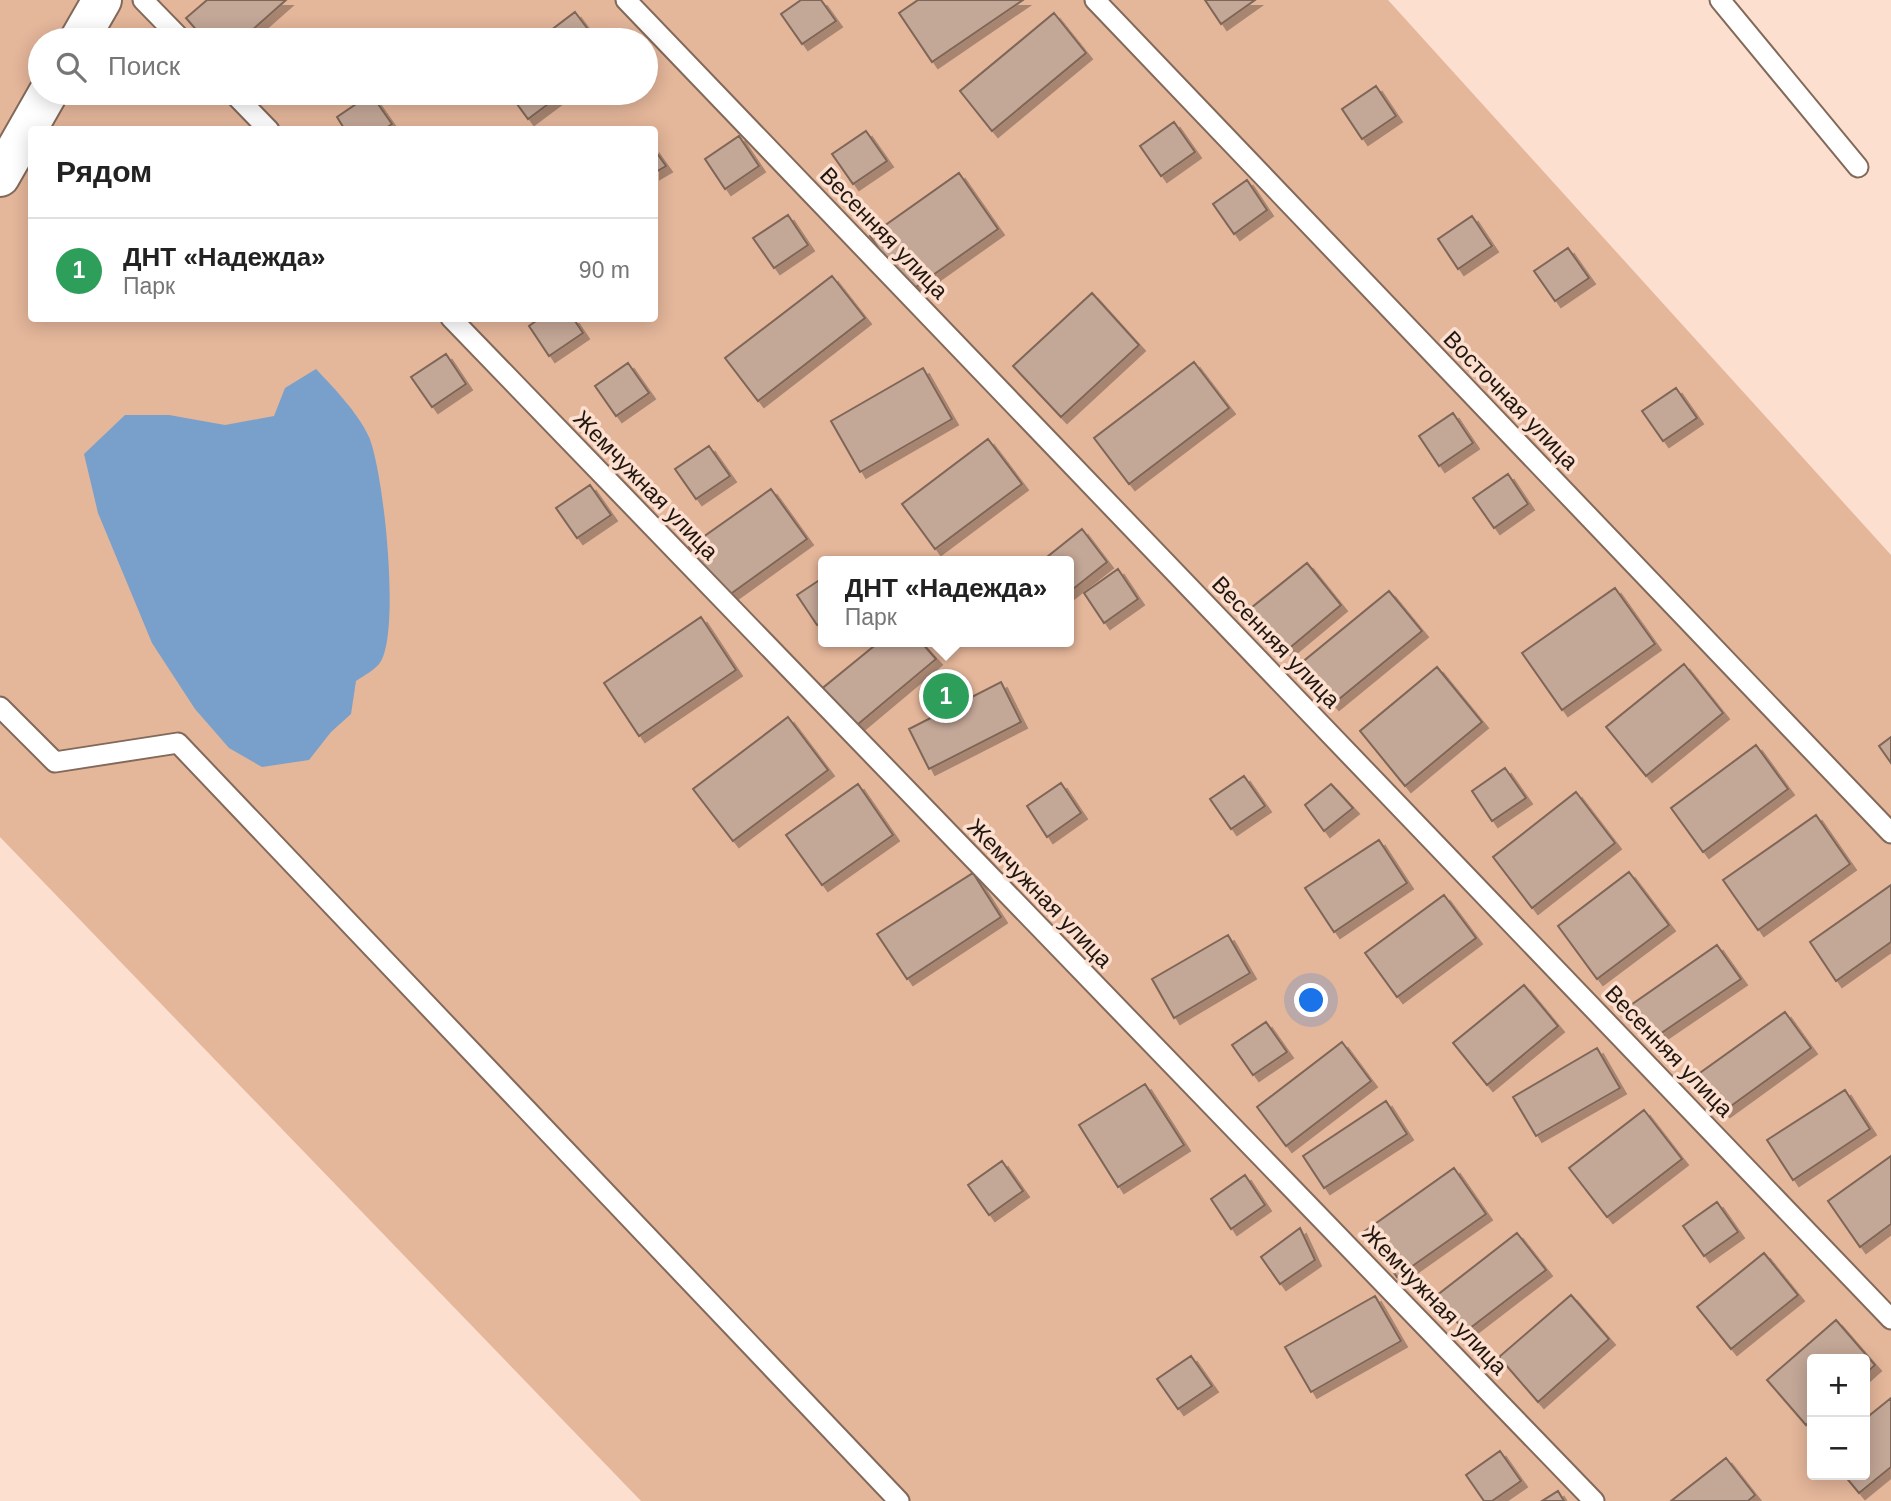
<!DOCTYPE html>
<html lang="ru">
<meta charset="utf-8">
<style>
:root{--surface:#fff;--page:#f6f6f6;--text:#222;--muted:#767676;--line:#e0e0e0;--accent:#ea580c}
body{margin:0;font-family:Helvetica,sans-serif;background:var(--page);color:var(--text)}
.controls{position:absolute;right:21px;bottom:21px;display:grid;overflow:hidden;border-radius:7px;box-shadow:0 4px 18px #0003}
.controls button{width:63px;height:63px;display:grid;place-items:center;padding:0;border:0;border-bottom:2px solid var(--line);background:var(--surface);color:var(--text);font:35px sans-serif}
.you{position:absolute;left:1312px;top:1001px;width:24px;height:24px;margin:-18px;border:5px solid #fff;border-radius:50%;background:#1a73e8;box-shadow:0 0 0 10px #1a73e833}
.badge{display:grid;place-items:center;width:46px;height:46px;border-radius:50%;background:var(--accent);color:#fff;font-size:23px;font-weight:700}
.pin{position:absolute;translate:-50% -50%;border:4px solid #fff;box-shadow:0 2px 7px #0006}
.popup{position:absolute;left:818px;top:556px;width:256px;height:91px;box-sizing:border-box;display:grid;place-content:center;border-radius:7px;background:var(--surface);filter:drop-shadow(0 2px 5px #0005);font-size:23px;white-space:nowrap;color:var(--muted)}
.popup b{font-size:26px;color:var(--text)}
.popup::after{content:'';position:absolute;left:50%;top:100%;margin-left:-14px;border:14px solid transparent;border-top-color:var(--surface)}
.list{margin:0;padding:0;list-style:none}
h2{display:flex;justify-content:space-between;align-items:center;height:91px;margin:0;padding:0 28px;font-size:30px}
h2 small{font-size:23px;font-weight:400;color:var(--muted)}
.list li{display:grid;grid-template-columns:46px 1fr auto;gap:21px;align-items:center;box-sizing:border-box;height:105px;padding:0 28px;border-top:2px solid var(--line)}
.list b{display:block;font-size:26px;white-space:nowrap}
.list p{margin:0;font-size:23px;white-space:nowrap;color:var(--muted)}
.list em{font-size:23px;font-style:normal;color:var(--muted)}
.icon{flex:none;width:38px;height:38px;fill:none;stroke:currentColor;stroke-width:2;stroke-linecap:round;stroke-linejoin:round}
.map{position:relative;flex:none;width:1891px;height:1501px;overflow:hidden}
.search{position:absolute;background:var(--surface);box-shadow:0 4px 18px #0003;left:28px;top:28px;width:630px;height:77px;display:flex;align-items:center;gap:18px;box-sizing:border-box;padding:0 24px;border-radius:38px;color:var(--muted);font-size:26px}
.panel{position:absolute;background:var(--surface);box-shadow:0 4px 18px #0003;left:28px;top:126px;width:630px;height:196px;border-radius:7px}
.map>svg:first-child{display:block}
.green{fill:#e4b69a;fill-rule:evenodd}
.water{fill:#78a0cb}
.building{fill:#c3a797;stroke:#7f6657;stroke-width:2;filter:url(#shadow)}
.lines{fill:none;stroke-linecap:round;stroke-linejoin:round}
.service-casing{stroke:#82695a;stroke-width:23}
.tertiary-casing{stroke:#82695a;stroke-width:42}
.service{stroke:#fff;stroke-width:19}
.tertiary{stroke:#fff;stroke-width:38}
.labels{text-anchor:middle;dominant-baseline:central;stroke-width:7;stroke-linejoin:round;paint-order:stroke}
.street-label{font-size:23px;fill:#201610;stroke:#fcdfce}
</style>
<div class="map">
<svg width="1891" height="1501" viewBox="0 0 1891 1501">
<defs>
<filter id="shadow"><feDropShadow dx="6" dy="6" stdDeviation="0" flood-color="#0004"/></filter>
</defs>
<rect width="100%" height="100%" fill="#fcdfce"/>
<path class="green" d="M0,0H90L67,40H40V87L0,158Z
M106,0H1388L1891,555V1501H641L0,837V185L31,130L32,318H654V130H32L53,93H646V40H83ZM824,561H1068V642H824ZM1812,1359H1865V1475H1812Z"/>
<path class="water" d="M316,369C333,387 359,414 369,437C384,473 400,628 381,661C377,669 363,676 356,681L351,714L331,732L309,760L262,767L229,748L195,709L152,643L98,513L84,454L125,415H169L225,425L274,416L285,388Z"/>
<path class="building" d="M207,0H286L241,40H205L186,18Z
M801,0H821L836,21L802,44L781,14Z
M918,0H1023L932,62L899,13Z
M1205,0H1255L1221,24Z
M575,12L596,40H538Z
M1054,13L1086,53L992,131L960,91Z
M1376,86L1396,116L1362,139L1342,109Z
M509,93H563L528,119Z
M371,94L392,124L383,130H345L337,117Z
M1174,122L1195,152L1161,176L1140,146Z
M866,131L887,161L853,184L832,154Z
M739,136L759,166L725,189L705,159Z
M654,149L666,166L654,173Z
M959,173L998,229L909,292L870,236Z
M1247,180L1267,210L1234,234L1213,204Z
M788,215L808,245L774,268L753,238Z
M1472,216L1492,246L1458,269L1438,239Z
M1568,248L1589,278L1555,301L1534,271Z
M832,276L865,318L758,401L725,358Z
M1092,293L1139,345L1061,417L1013,366Z
M540,318H573L583,333L549,356L529,326Z
M446,354L466,384L432,407L411,377Z
M1194,362L1229,408L1129,484L1094,438Z
M628,363L649,393L616,416L595,386Z
M923,368L952,419L860,472L831,421Z
M1676,388L1697,418L1663,441L1642,411Z
M1453,413L1473,443L1439,466L1419,436Z
M988,439L1022,484L935,549L902,504Z
M709,446L730,476L696,499L675,469Z
M1508,474L1528,504L1494,528L1473,498Z
M590,485L611,515L577,538L556,508Z
M771,489L807,539L725,598L689,547Z
M1082,529L1107,562L1068,593V561H1042Z
M1307,563L1341,605L1286,651L1251,608Z
M1118,569L1138,599L1104,623L1084,593Z
M824,577V621L817,625L797,595Z
M1615,588L1655,644L1562,710L1522,653Z
M1389,591L1422,631L1333,704L1300,664Z
M701,617L736,670L639,736L604,683Z
M879,642H921L936,659L851,730L819,691Z
M1684,664L1723,713L1646,776L1606,727Z
M1437,667L1482,722L1405,786L1360,731Z
M1001,682L1021,722L929,769L909,729Z
M788,717L828,770L733,841L693,789Z
M1891,737V763L1879,746Z
M1756,745L1788,789L1703,852L1671,808Z
M1505,768L1526,798L1492,821L1472,791Z
M1244,776L1265,806L1231,829L1210,799Z
M1061,783L1081,813L1047,837L1027,806Z
M858,784L893,835L822,885L786,835Z
M1331,784L1353,808L1324,831L1305,805Z
M1576,792L1615,843L1532,908L1493,857Z
M1816,815L1850,864L1758,930L1723,880Z
M1379,840L1407,883L1334,932L1305,888Z
M1629,872L1669,925L1597,979L1558,926Z
M973,873L1001,917L907,979L877,934Z
M1891,885V942L1836,981L1810,942Z
M1444,895L1476,938L1397,997L1365,953Z
M1228,935L1250,973L1174,1018L1152,979Z
M1717,945L1741,979L1651,1040L1628,1007Z
M1524,985L1558,1026L1487,1085L1453,1043Z
M1785,1012L1811,1048L1724,1111L1697,1075Z
M1266,1022L1287,1052L1253,1075L1232,1045Z
M1342,1042L1371,1081L1286,1146L1257,1107Z
M1597,1048L1620,1088L1536,1136L1513,1097Z
M1145,1084L1184,1145L1118,1187L1079,1125Z
M1845,1090L1870,1129L1793,1180L1767,1140Z
M1386,1101L1407,1134L1324,1188L1303,1156Z
M1644,1110L1682,1159L1607,1217L1569,1168Z
M1891,1156V1224L1860,1247L1828,1201Z
M1002,1161L1023,1191L989,1215L968,1185Z
M1454,1168L1486,1214L1397,1277L1365,1231Z
M1245,1175L1265,1205L1231,1229L1211,1199Z
M1717,1202L1738,1232L1704,1256L1683,1226Z
M1300,1228L1315,1260L1280,1284L1261,1257Z
M1517,1233L1546,1270L1465,1332L1436,1296Z
M1764,1253L1798,1295L1731,1349L1697,1307Z
M1571,1295L1609,1339L1538,1402L1499,1357Z
M1375,1296L1401,1341L1311,1392L1285,1347Z
M1836,1320L1875,1365L1865,1374V1359H1812V1420L1806,1425L1767,1380Z
M1191,1356L1212,1386L1178,1409L1157,1379Z
M1891,1398V1467L1859,1493L1844,1475H1865V1419Z
M1500,1451L1521,1481L1492,1501H1484L1466,1475Z
M1726,1458L1755,1495L1748,1501H1671Z
M1558,1491L1564,1501H1542Z"/>
<g class="lines">
<g class="service-casing">
<path id="service" d="M143,0L182,40
M626,0L1891,1319
M1095,0L1891,833
M1720,0L1858,167
M233,93L269,130
M451,318L1594,1501
M0,707L55,762L178,743L899,1501"/>
</g>
<g class="tertiary-casing">
<path id="tertiary" d="M79,40L102,0
M0,177L48,93"/>
</g>
<use href="#service" class="service"/>
<use href="#tertiary" class="tertiary"/>
</g>
<g class="labels">
<g class="street-label">
<text transform="translate(884 233) rotate(46)">Весенняя улица</text>
<text transform="translate(1511 400) rotate(46)">Восточная улица</text>
<text transform="translate(646 485) rotate(46)">Жемчужная улица</text>
<text transform="translate(1276 642) rotate(46)">Весенняя улица</text>
<text transform="translate(1040 893) rotate(46)">Жемчужная улица</text>
<text transform="translate(1669 1051) rotate(46)">Весенняя улица</text>
<text transform="translate(1435 1300) rotate(46)">Жемчужная улица</text>
</g>
</g>
</svg>
<div class="controls">
<button>+</button>
<button>−</button>
</div>
<div class="you"></div>
<div class="pin badge" style="left:946px;top:696px;background:#2e9e5b">1</div>
<div class="popup"><b>ДНТ «Надежда»</b>Парк</div>
<div class="search"><svg class="icon" aria-label="search" viewBox="0 0 24 24"><circle cx="10" cy="10" r="6"/><path d="M15 15l6 6"/></svg>Поиск</div>
<section class="panel">
<h2>Рядом<small></small></h2>
<ul class="list">
<li><span class="badge" style="background:#2e9e5b">1</span><div><b>ДНТ «Надежда»</b><p>Парк</p></div><em>90 m</em></li>
</ul>
</section>
</div>
